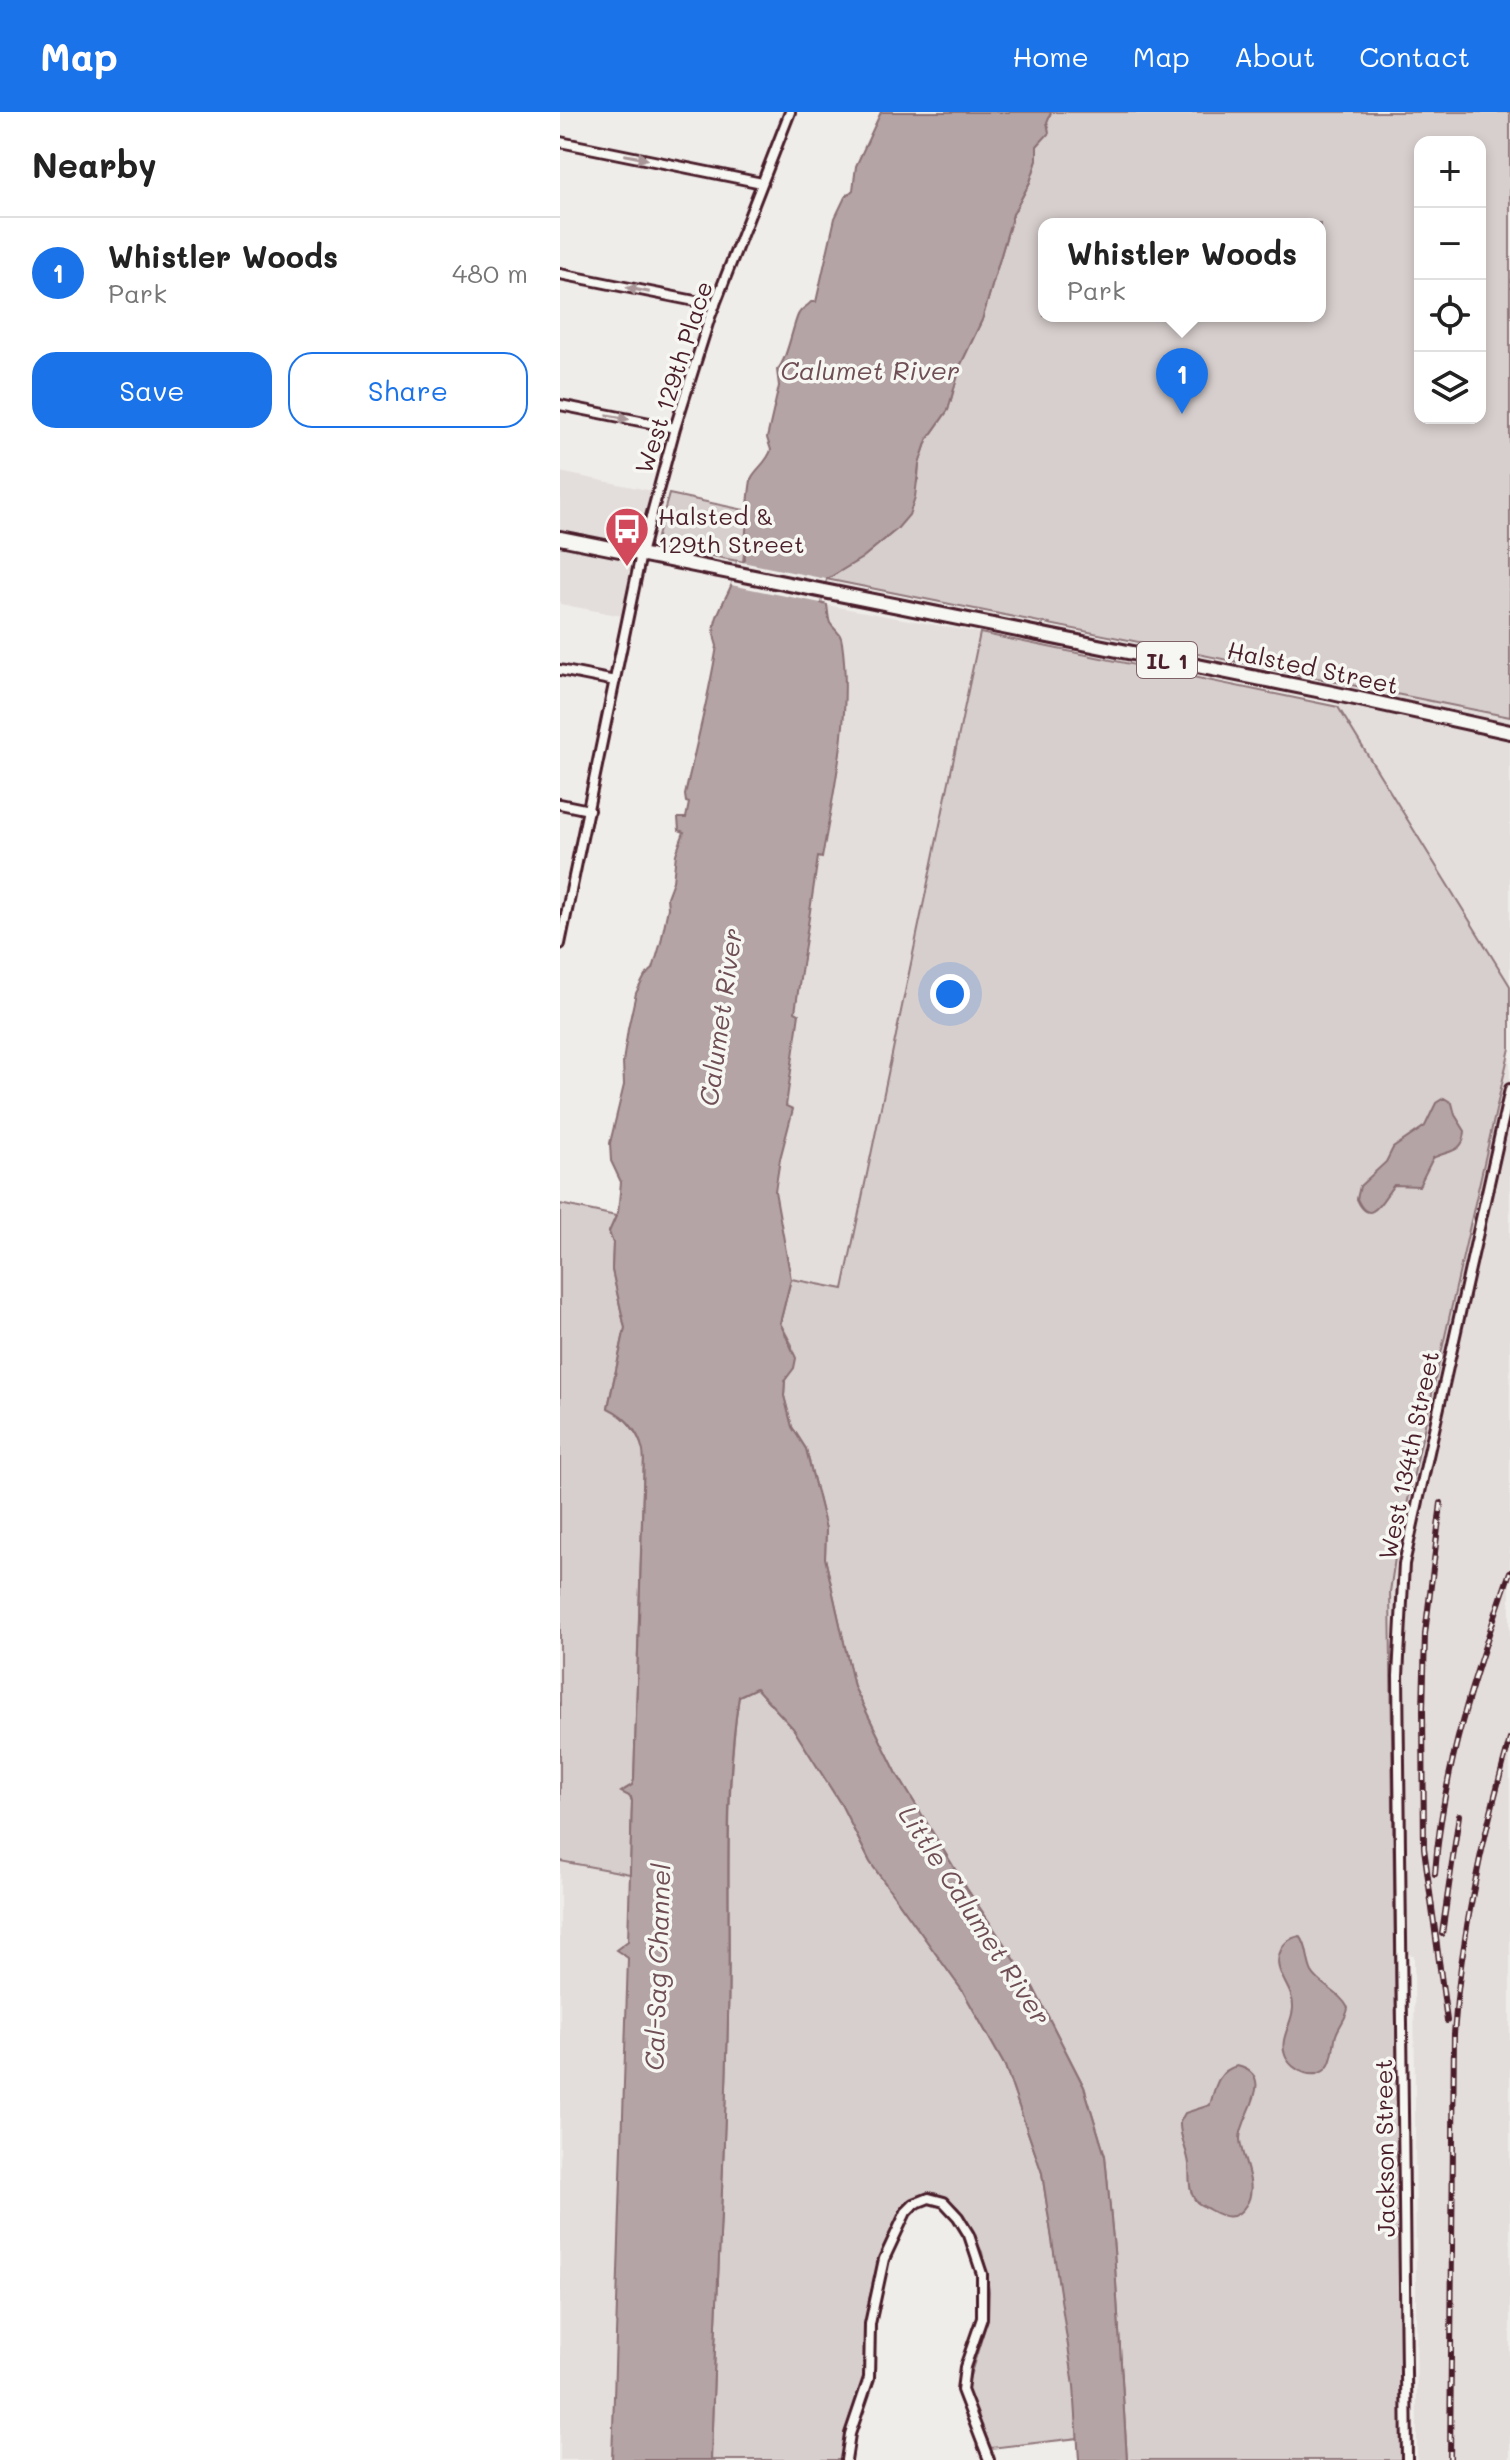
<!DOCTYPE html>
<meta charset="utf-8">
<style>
:root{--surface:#fff;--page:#f6f6f6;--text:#222;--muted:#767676;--line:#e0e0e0;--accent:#1a73e8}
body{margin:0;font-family:Mali,sans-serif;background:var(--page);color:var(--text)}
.controls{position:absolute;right:24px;top:24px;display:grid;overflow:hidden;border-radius:16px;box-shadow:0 4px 12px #0003}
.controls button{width:72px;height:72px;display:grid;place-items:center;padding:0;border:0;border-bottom:2px solid var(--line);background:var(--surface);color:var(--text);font:40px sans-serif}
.you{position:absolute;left:390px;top:882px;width:28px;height:28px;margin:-20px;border:6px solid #fff;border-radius:50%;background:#1a73e8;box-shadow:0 0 0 12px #1a73e833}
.badge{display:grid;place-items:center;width:52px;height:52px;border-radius:50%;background:var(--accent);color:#fff;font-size:26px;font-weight:700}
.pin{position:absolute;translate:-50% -66px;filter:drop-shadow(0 2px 4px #0008)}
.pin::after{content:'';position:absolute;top:42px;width:28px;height:24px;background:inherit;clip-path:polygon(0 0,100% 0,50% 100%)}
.popup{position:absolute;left:478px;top:106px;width:288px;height:104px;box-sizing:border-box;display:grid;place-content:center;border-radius:16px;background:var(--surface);filter:drop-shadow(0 2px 6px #0005);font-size:26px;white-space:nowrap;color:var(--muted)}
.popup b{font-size:30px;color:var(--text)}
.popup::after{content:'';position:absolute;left:50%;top:100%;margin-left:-16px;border:16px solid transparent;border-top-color:var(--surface)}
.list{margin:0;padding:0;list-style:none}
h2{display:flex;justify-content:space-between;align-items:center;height:104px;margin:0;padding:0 32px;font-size:34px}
h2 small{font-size:26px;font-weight:400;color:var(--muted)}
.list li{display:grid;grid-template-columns:52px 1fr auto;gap:24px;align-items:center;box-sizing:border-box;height:112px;padding:0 32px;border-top:2px solid var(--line)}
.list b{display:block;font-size:30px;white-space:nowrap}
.list p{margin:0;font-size:26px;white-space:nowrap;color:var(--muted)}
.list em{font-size:26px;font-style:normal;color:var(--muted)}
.actions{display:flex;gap:16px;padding:24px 32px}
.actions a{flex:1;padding:18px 0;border:2px solid var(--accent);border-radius:24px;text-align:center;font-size:28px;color:var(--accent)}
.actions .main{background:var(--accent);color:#fff}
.icon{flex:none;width:44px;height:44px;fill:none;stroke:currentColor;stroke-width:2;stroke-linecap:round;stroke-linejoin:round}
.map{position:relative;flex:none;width:950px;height:2348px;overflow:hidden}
header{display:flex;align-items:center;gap:48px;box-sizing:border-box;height:112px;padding:0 40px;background:var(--accent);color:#fff}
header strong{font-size:38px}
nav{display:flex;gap:44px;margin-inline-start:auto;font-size:28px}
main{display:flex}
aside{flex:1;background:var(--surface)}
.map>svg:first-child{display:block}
.built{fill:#e3dedc}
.green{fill:#d7cfce;stroke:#90777c;stroke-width:2;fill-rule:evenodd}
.water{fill:#b4a4a5;stroke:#8a6f74;stroke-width:2}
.pier{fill:#efedea}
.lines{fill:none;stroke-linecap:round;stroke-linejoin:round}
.street-casing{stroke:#4a1f2b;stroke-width:14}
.primary-casing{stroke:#4a1f2b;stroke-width:18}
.street{stroke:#f6f6f2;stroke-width:8}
.primary{stroke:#f6f6f2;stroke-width:12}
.rail-casing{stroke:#4a1f2b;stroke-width:6}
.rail{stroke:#f6f6f2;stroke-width:3;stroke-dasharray:9;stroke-linecap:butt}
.oneway{fill:#a99598}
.labels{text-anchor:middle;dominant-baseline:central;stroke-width:7;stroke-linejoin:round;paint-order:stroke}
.shield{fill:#f6f6f2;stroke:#7e6067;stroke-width:2}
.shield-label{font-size:22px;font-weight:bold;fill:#4a1f2b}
.street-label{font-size:24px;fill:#4a1f2b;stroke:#f6f6f2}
.poi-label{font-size:24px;fill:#4a1f2b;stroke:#f6f6f2;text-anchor:start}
.water-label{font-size:26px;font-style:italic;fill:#6f4e56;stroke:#f6f6f2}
</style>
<header>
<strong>Map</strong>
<nav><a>Home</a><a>Map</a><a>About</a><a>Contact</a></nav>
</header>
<main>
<aside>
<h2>Nearby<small></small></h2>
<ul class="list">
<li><span class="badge">1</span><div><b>Whistler Woods</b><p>Park</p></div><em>480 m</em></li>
</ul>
<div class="actions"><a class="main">Save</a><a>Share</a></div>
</aside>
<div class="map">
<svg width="950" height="2348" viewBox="0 0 950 2348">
<rect width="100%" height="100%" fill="#efedea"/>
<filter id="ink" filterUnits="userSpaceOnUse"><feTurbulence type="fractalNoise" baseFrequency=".0125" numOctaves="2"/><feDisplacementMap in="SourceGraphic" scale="16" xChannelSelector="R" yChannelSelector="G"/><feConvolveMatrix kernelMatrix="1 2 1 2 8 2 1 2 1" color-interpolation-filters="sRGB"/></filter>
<g filter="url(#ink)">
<path class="built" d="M0,360L97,380L67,505L0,492Z
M267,493L420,521L283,1177L231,1167L215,1079L220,1047L233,997L226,994L239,902L235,901L258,745H263L275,676L283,598L284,558L282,532L280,521L269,510Z
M781,571L950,605V874L778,595Z
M950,936V2348H857L854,1843L836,1841L830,1480L835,1446Z
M0,1749L70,1762L68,1829L57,1838L68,1845L52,2348H0Z"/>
<path class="green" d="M491,0H950V605L266,467L302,446L337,417L358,367L359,352L367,328L388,298L401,252L422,208L453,102L470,70L477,48V34L489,15L487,10ZM860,30H920V306H860ZM484,112H760V204H484Z
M109,382L189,399L183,450L141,442L96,428Z
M420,521L778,595L950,874V936L835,1446L830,1480L842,2348H567L554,2138L545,2044L524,1975L473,1875L407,1777L337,1662L294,1575L265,1446L266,1417L246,1337L232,1315L224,1284L225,1268L233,1256L232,1233L220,1211L231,1167L283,1177Z
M0,1092L56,1104L49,1120L53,1131L52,1158L65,1216L48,1295C67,1305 78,1320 84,1340L74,1668L72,1673L65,1677L72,1689L70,1762L0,1749Z
M196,1576L233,1616L282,1694L310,1750L404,1881L445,1954L482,2061L515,2274L518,2326L431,2336L406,2277L428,2206L429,2179L425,2154L422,2140L398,2096L382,2084L368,2082L351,2088L340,2102L322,2143L309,2187L302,2278L288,2313L281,2348H151C155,2200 165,2053 168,1905C171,1799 163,1690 179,1584Z"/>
<path class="water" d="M321,0H491L487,10L489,21L477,34V48L470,70L453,102L422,208L401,252L388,298L367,328L359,352L355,385L349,403L337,417L302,446L266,468L261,491L267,493C268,498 268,506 270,511C275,519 281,520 282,531C292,599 274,679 262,746L258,745L235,900L239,902L226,994L233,997L220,1047L215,1079L231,1167L220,1211L236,1246L234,1256L225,1268L224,1284L232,1315L246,1337L266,1417L265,1446L294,1575L337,1662L407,1777L473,1875L524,1975L545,2044L554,2138L567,2348H519L514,2274L482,2061L445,1954L404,1881L310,1750L282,1694L233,1616L196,1576L179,1584C162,1690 171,1799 168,1905C165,2053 155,2200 151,2348H52L68,1846L56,1838L68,1829L72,1689L71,1685L61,1680L72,1673L74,1668L84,1348C83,1325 69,1306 48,1296L65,1216L52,1158L53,1131L49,1120L58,1100L61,1070L51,1049L50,1031L64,973L63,950L68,917L76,881L85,864L93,857L101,830L108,796L107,785L113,769L116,742L124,720L119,718L118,706H126L129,691L126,690L125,683C136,633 149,584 157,534C148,512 163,493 171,474C174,467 175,457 177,449L183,450L185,448C184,440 189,371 192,365C198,355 207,350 211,338L207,326L219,274L217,258C227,248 232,217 238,203C241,196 247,195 251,190H256L275,106L285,85L293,78L296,54Z
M884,986L892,991L895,1003L905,1019C904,1041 889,1038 873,1046L859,1074L834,1073C823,1085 811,1118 797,1087L800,1074L826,1050L833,1036L865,1014L876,991Z
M740,1824C749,1835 746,1848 752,1860C760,1874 779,1879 788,1896C787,1906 779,1913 776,1923C773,1933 774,1944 769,1953C758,1971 731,1960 725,1943C719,1927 732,1912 733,1896C734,1874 710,1860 721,1838C725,1829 731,1826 740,1824Z
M677,1954C719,1964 680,2004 680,2027C681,2047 699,2074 686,2093C676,2109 664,2106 650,2098C642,2093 635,2092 632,2082C628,2072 630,2062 629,2052C627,2037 619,2024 620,2010L625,2001L650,1993C655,1976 657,1959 677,1954Z"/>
<path class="pier" d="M177,449L266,467L261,491L171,473Z"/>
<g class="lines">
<g class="street-casing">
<path id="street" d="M0,30L202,71
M0,162L155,193
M0,293L115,316
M0,558L55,569
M0,692L29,698
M0,832L81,442L115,316L150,205L230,0
M286,2348L290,2322L309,2266L310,2212L324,2147L346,2100L354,2092L369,2086L384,2090L398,2105L409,2123L422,2162V2206L405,2255L402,2278L429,2348
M847,2348L838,1564L844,1452L950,977"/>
</g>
<g class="primary-casing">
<path id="primary" d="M0,426L772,581L950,620"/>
</g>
<use href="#street" class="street"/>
<use href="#primary" class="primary"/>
<g class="rail-casing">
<path id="rail" d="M881,1391L865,1522L863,1598L864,1736L887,1909
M875,1762C882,1659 916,1557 950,1460
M882,1822L899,1703
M890,2348L894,1922C901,1821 923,1724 950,1627"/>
</g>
<use href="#rail" class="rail"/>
</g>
<defs><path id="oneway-solid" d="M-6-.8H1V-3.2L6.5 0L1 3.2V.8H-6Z" transform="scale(2)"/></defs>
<g class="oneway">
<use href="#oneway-solid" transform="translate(76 45) rotate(11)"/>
<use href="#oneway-solid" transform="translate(78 178) rotate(-169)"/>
<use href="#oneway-solid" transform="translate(58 305) rotate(11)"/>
</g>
</g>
<defs>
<g id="bus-pin" transform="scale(2.3)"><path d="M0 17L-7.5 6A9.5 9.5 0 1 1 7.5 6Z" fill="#d1495b" stroke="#f6f6f2"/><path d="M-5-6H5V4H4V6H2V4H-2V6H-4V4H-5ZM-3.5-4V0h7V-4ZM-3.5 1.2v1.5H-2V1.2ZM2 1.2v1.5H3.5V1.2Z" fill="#fff"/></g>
</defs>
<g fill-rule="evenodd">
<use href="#bus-pin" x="67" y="417"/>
</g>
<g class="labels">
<rect class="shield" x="577" y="530" width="60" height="36" rx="6"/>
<g class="shield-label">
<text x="607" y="548">IL 1</text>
</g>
<g class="street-label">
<text transform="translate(113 265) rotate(-72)">West 129th Place</text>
<text transform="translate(753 555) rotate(12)">Halsted Street</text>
<text transform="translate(848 1343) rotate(-78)">West 134th Street</text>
<text transform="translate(824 2036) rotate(-91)">Jackson Street</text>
</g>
<g class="poi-label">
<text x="98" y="403">Halsted &amp;<tspan x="98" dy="28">129th Street</tspan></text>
</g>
<g class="water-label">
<text x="310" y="258">Calumet River</text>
<text transform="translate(160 905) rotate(-82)">Calumet River</text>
<text transform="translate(415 1803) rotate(57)">Little Calumet River</text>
<text transform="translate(97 1855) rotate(-88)">Cal-Sag Channel</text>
</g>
</g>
</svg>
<div class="controls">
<button>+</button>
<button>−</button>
<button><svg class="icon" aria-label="locate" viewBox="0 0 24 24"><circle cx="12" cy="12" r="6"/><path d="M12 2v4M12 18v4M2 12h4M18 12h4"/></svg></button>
<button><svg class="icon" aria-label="layers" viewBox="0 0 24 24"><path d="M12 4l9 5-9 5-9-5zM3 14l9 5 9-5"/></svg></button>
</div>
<div class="you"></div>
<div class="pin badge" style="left:622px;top:302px">1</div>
<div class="popup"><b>Whistler Woods</b>Park</div>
</div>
</main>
